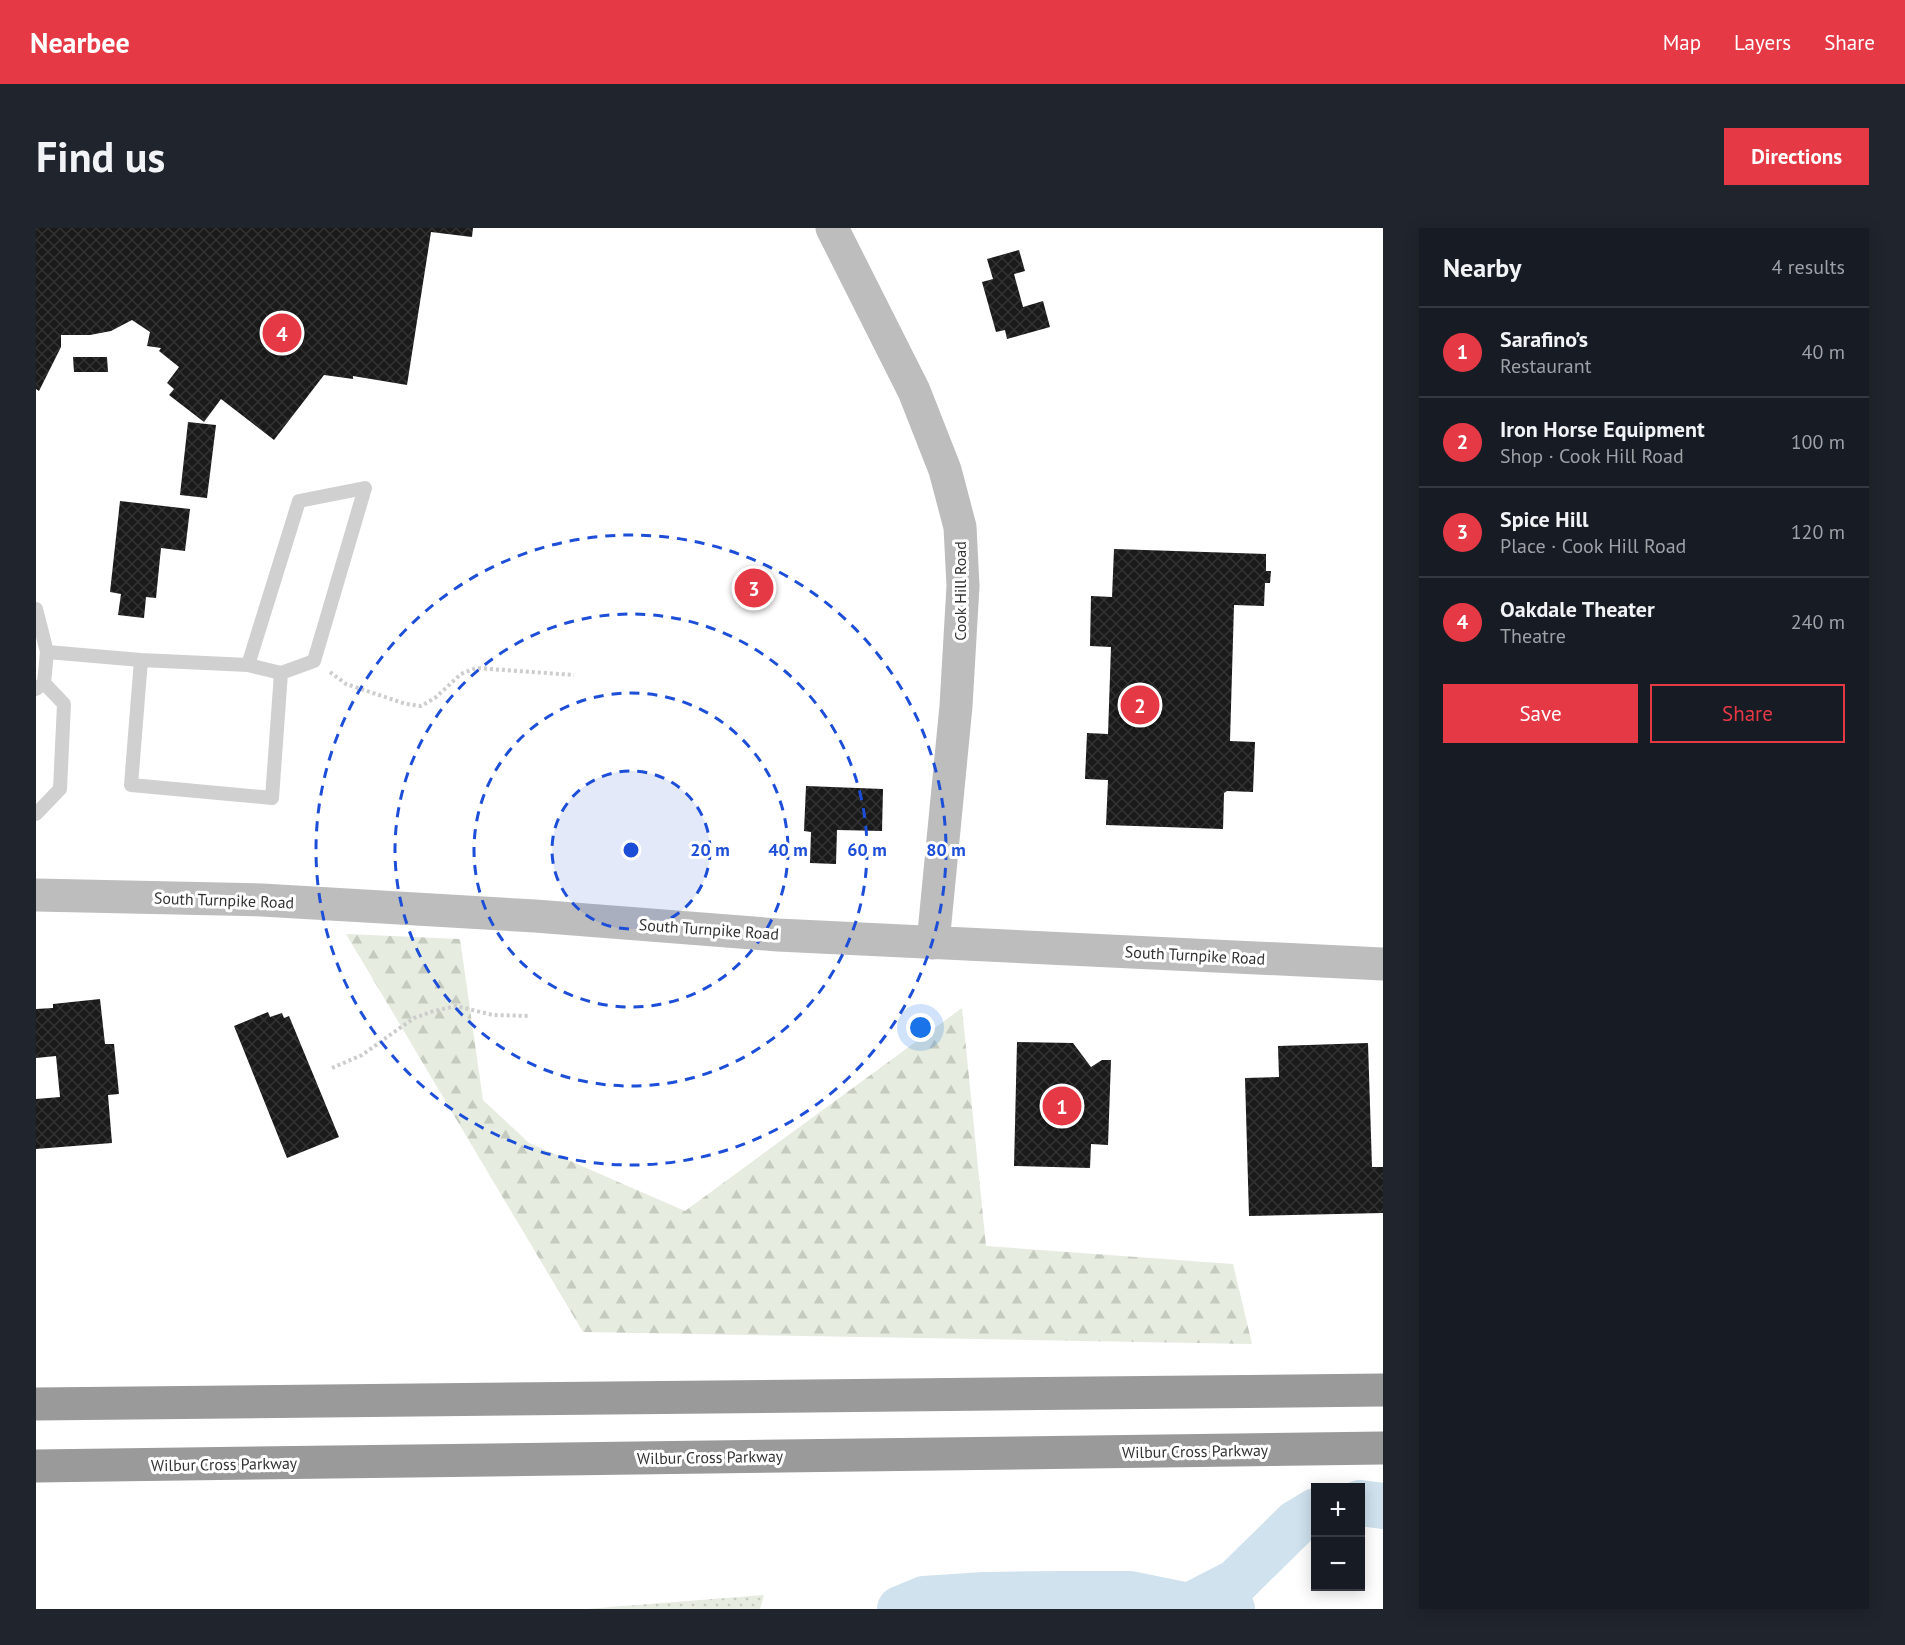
<!DOCTYPE html>
<meta charset="utf-8">
<style>
:root{--surface:#171b24;--page:#20242c;--text:#f1f3f6;--muted:#9ea1a6;--line:#363941;--accent:#e63946}
body{margin:0;font-family:"PT Sans",sans-serif;background:var(--page);color:var(--text)}
.controls{position:absolute;right:18px;bottom:18px;display:grid;overflow:hidden;border-radius:0px;box-shadow:0 3px 15px #0003}
.controls button{width:54px;height:54px;display:grid;place-items:center;padding:0;border:0;border-bottom:2px solid var(--line);background:var(--surface);color:var(--text);font:30px sans-serif}
.you{position:absolute;left:885px;top:800px;width:21px;height:21px;margin:-15px;border:4px solid #fff;border-radius:50%;background:#1a73e8;box-shadow:0 0 0 9px #1a73e833}
.badge{display:grid;place-items:center;width:39px;height:39px;border-radius:50%;background:var(--accent);color:#fff;font-size:20px;font-weight:700}
.pin{position:absolute;translate:-50% -50%;border:3px solid #fff;box-shadow:0 2px 6px #0006}
.list{margin:0;padding:0;list-style:none}
h2{display:flex;justify-content:space-between;align-items:center;height:78px;margin:0;padding:0 24px;font-size:26px}
h2 small{font-size:20px;font-weight:400;color:var(--muted)}
.list li{display:grid;grid-template-columns:39px 1fr auto;gap:18px;align-items:center;box-sizing:border-box;height:90px;padding:0 24px;border-top:2px solid var(--line)}
.list b{display:block;font-size:22px;white-space:nowrap}
.list p{margin:0;font-size:20px;white-space:nowrap;color:var(--muted)}
.list em{font-size:20px;font-style:normal;color:var(--muted)}
.actions{display:flex;gap:12px;padding:18px 24px}
.actions a{flex:1;padding:14px 0;border:2px solid var(--accent);border-radius:0px;text-align:center;font-size:21px;color:var(--accent)}
.actions .main{background:var(--accent);color:#fff}
.map{position:relative;flex:none;width:1347px;height:1381px;overflow:hidden;border-radius:0px}
header{display:flex;align-items:center;gap:36px;box-sizing:border-box;height:84px;padding:0 30px;background:var(--accent);color:#fff}
header strong{font-size:28px}
nav{display:flex;gap:33px;margin-inline-start:auto;font-size:21px}
.intro{display:flex;align-items:center;justify-content:space-between;box-sizing:border-box;height:144px;padding:0 36px}
h1{margin:0;font-size:42px}
.button{padding:15px 27px;border-radius:0px;background:var(--accent);color:#fff;font-size:21px;font-weight:700}
main{display:flex;gap:36px;padding:0 36px}
aside{flex:1;background:var(--surface);border-radius:0px;box-shadow:0 3px 15px #0003}
.map>svg:first-child{display:block}
.forest{fill:url(#forest-firs)}
.park{fill:url(#park-dots)}
.lines{fill:none;stroke-linecap:round;stroke-linejoin:round}
.river{stroke:#cfe2ee;stroke-width:46}
.building{fill:url(#building-cross-hatch)}
.path{stroke:#cdcdcd;stroke-width:4;stroke-dasharray:3 3;stroke-linecap:butt}
.lane{stroke:#d0d0d0;stroke-width:14}
.secondary{stroke:#bdbdbd;stroke-width:33}
.highway{stroke:#9a9a9a;stroke-width:33}
.ring{fill:none;stroke:#1d4ed8;stroke-width:3;stroke-dasharray:10 8}
.labels{text-anchor:middle;dominant-baseline:central;stroke-width:6;stroke-linejoin:round;paint-order:stroke}
.street-label{font-size:16px;fill:#333;stroke:#fff}
.centre{fill:#1d4ed8;stroke:#fff;stroke-width:3}
.ring-label{font-size:18px;text-anchor:middle;font-weight:bold;fill:#1d4ed8;stroke:#fff;stroke-width:6;stroke-linejoin:round;paint-order:stroke}
</style>
<header>
<strong>Nearbee</strong>
<nav><a>Map</a><a>Layers</a><a>Share</a></nav>
</header>
<div class="intro"><h1>Find us</h1><a class="button">Directions</a></div>
<main>
<div class="map">
<svg width="1347" height="1381" viewBox="0 0 1347 1381">
<defs>
<pattern id="forest-firs" width="22" height="20" patternUnits="userSpaceOnUse" patternTransform="scale(1.5)"><rect width="22" height="20" fill="#e6ecdf"/><path d="M5 1l3.5 6h-7zM16 11l3.5 6h-7z" fill="#c6cbc0"/></pattern>
<pattern id="park-dots" width="8" height="8" patternUnits="userSpaceOnUse" patternTransform="scale(1.5)"><rect width="8" height="8" fill="#e6ecdf"/><path d="M2 2h.1M6 6h.1" fill="none" stroke="#c6cbc0" stroke-width="1.8" stroke-linecap="round"/></pattern>
<pattern id="building-cross-hatch" width="8" height="8" patternUnits="userSpaceOnUse" patternTransform="scale(1.5)"><rect width="8" height="8" fill="#1a1a1a"/><path d="M0 0l8 8M0 8l8-8" fill="none" stroke="#333"/></pattern>
</defs>
<rect width="100%" height="100%" fill="#fff"/>
<path class="forest" d="M310,706L424,711L447,872L493,915L649,983L926,780L950,1018L1197,1036L1216,1116L547,1104Z"/>
<path class="park" d="M728,1367L724,1381H550Z"/>
<g class="lines">
<path class="river" d="M1324,1275L1347,1278
M1153,1378L1200,1354L1260,1295L1280,1283
M864,1381L888,1371L948,1367L1023,1366H1094L1153,1378L1196,1381"/>
</g>
<path class="building" d="M0,0H437L436,9L395,4L371,157L317,148V151L288,147L238,212L185,171L168,194L133,167L138,161L131,155L143,139L123,123L125,120L111,118L114,104L96,92L75,103L54,107H25V119L3,163L0,161Z
M983,22L989,43L978,46L987,79L1007,73L1014,99L971,111L969,102L960,104L946,54L957,51L951,31Z
M37,129H71L72,144H38Z
M152,194L180,197L171,270L144,267Z
M84,273L154,281L149,323L125,320L120,370L110,369L108,390L82,387L85,366L74,364Z
M1078,321L1230,326V343H1235L1234,355H1229L1228,378L1198,377L1194,513L1219,514L1217,564L1191,563L1188,565L1187,601L1070,597L1072,552L1049,551L1051,505L1072,506L1075,419L1054,418L1055,368L1076,369Z
M770,558L847,561L846,603L801,602L800,636L774,635L775,604L768,603Z
M64,771L69,816H78L83,866L72,867L76,915L0,921V871L24,869L20,828L0,830V781L17,780V776Z
M232,784L234,789L246,785L248,790L253,788L303,909L251,930L198,798Z
M981,814L1037,815L1055,839L1066,832H1075L1072,917L1055,916L1054,940L978,938Z
M1332,815L1336,939H1347V985L1213,988L1209,850L1243,849L1242,818Z"/>
<g class="lines">
<path class="path" d="M294,444L310,456L370,476L385,478L399,470L425,446L440,440L538,447
M296,840L326,827L378,790L398,783L420,778L457,787L494,788"/>
<path class="lane" d="M0,381L11,424L8,455L0,461
M11,424L105,432L95,557L236,570L245,445L278,433L329,260L263,273L212,437L105,432
M212,437L245,445
M0,586L24,561L28,476L8,455"/>
<path class="secondary" d="M796,0L878,163L909,242L924,299L927,358L920,478L897,715
M0,667L226,672L499,688L742,707L1347,736"/>
<path class="highway" d="M0,1176L1347,1162
M0,1238L1347,1220"/>
</g>
<circle cx="595" cy="622" r="79" fill="#1d4ed8" fill-opacity=".12"/>
<g class="ring">
<circle cx="595" cy="622" r="79"/>
<circle cx="595" cy="622" r="157"/>
<circle cx="595" cy="622" r="236"/>
<circle cx="595" cy="622" r="315"/>
</g>
<g class="labels">
<g class="street-label">
<text transform="translate(924 363) rotate(-90)">Cook Hill Road</text>
<text transform="translate(188 672) rotate(2)">South Turnpike Road</text>
<text transform="translate(673 701) rotate(4)">South Turnpike Road</text>
<text transform="translate(1159 727) rotate(3)">South Turnpike Road</text>
<text transform="translate(1159 1223) rotate(-1)">Wilbur Cross Parkway</text>
<text transform="translate(674 1229) rotate(-1)">Wilbur Cross Parkway</text>
<text transform="translate(188 1236) rotate(-1)">Wilbur Cross Parkway</text>
</g>
</g>
<circle cx="595" cy="622" r="9" class="centre"/>
<g class="ring-label">
<text x="674" y="628">20 m</text>
<text x="752" y="628">40 m</text>
<text x="831" y="628">60 m</text>
<text x="910" y="628">80 m</text>
</g>
</svg>
<div class="controls">
<button>+</button>
<button>−</button>
</div>
<div class="you"></div>
<div class="pin badge" style="left:1026px;top:878px">1</div>
<div class="pin badge" style="left:1104px;top:477px">2</div>
<div class="pin badge" style="left:718px;top:360px">3</div>
<div class="pin badge" style="left:246px;top:105px">4</div>
</div>
<aside>
<h2>Nearby<small>4 results</small></h2>
<ul class="list">
<li><span class="badge">1</span><div><b>Sarafino’s</b><p>Restaurant</p></div><em>40 m</em></li>
<li><span class="badge">2</span><div><b>Iron Horse Equipment</b><p>Shop · Cook Hill Road</p></div><em>100 m</em></li>
<li><span class="badge">3</span><div><b>Spice Hill</b><p>Place · Cook Hill Road</p></div><em>120 m</em></li>
<li><span class="badge">4</span><div><b>Oakdale Theater</b><p>Theatre</p></div><em>240 m</em></li>
</ul>
<div class="actions"><a class="main">Save</a><a>Share</a></div>
</aside>
</main>
